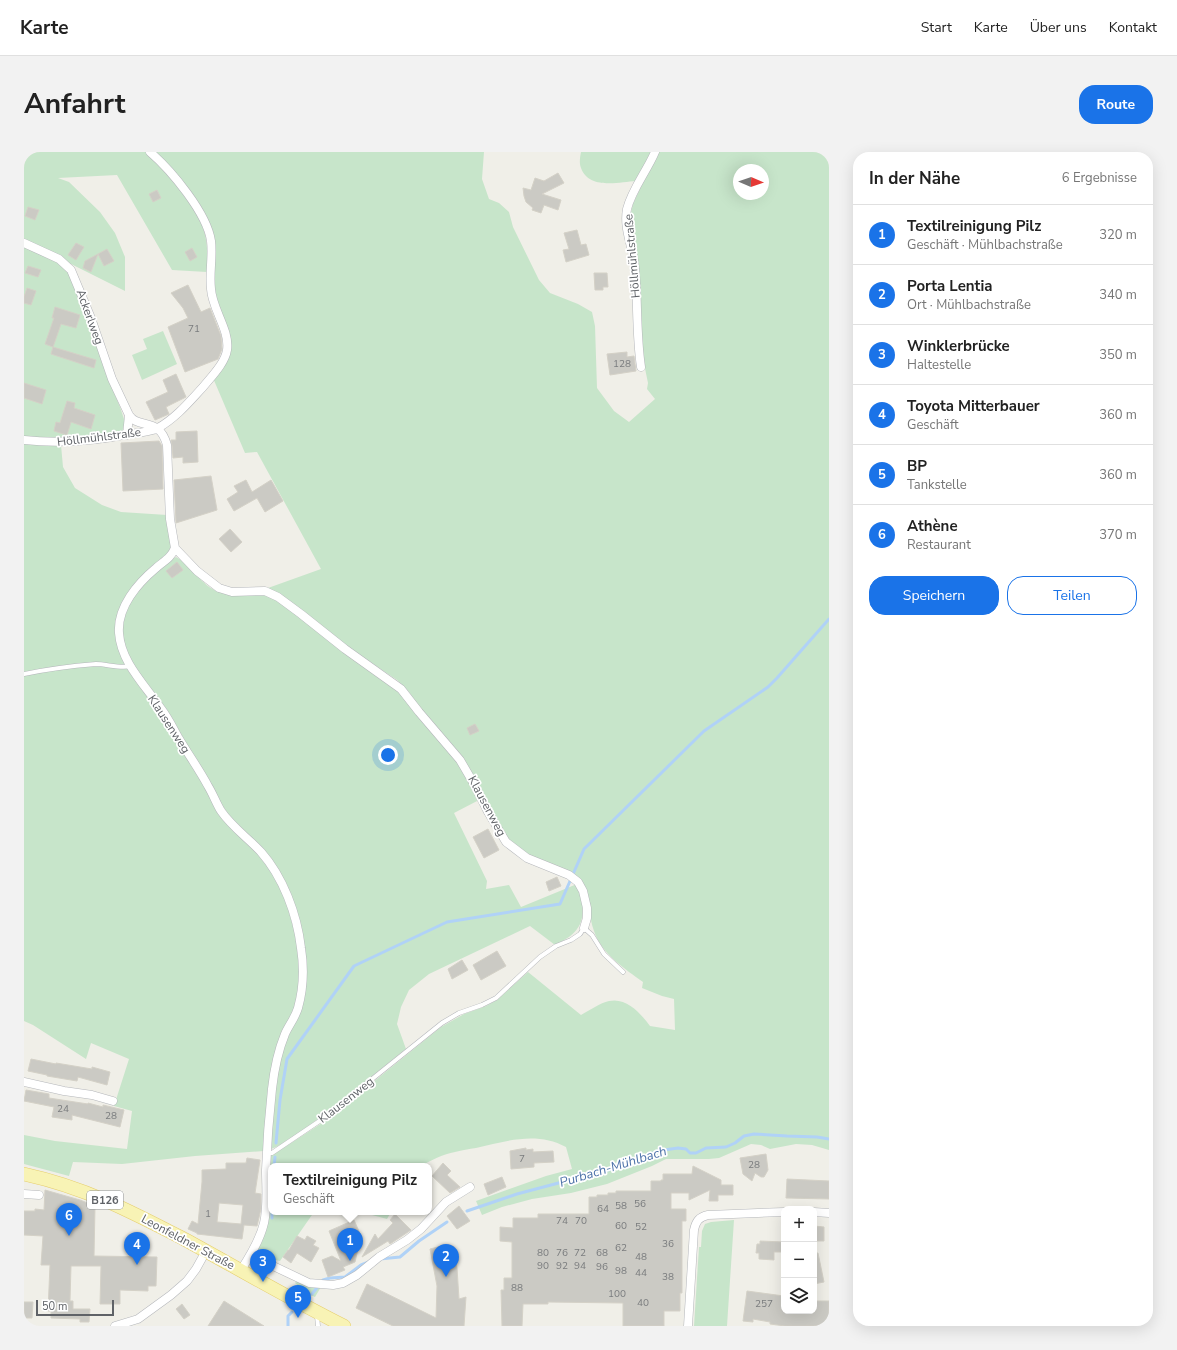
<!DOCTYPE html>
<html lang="de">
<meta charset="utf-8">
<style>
:root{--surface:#fff;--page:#f2f2f2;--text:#222;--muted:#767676;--line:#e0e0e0;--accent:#1a73e8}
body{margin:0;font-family:"Nunito Sans",sans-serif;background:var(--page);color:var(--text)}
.controls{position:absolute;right:12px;bottom:12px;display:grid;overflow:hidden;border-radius:8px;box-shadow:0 4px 16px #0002}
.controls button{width:36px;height:36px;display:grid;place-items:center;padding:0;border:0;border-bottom:1px solid var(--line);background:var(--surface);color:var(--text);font:20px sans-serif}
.compass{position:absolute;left:709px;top:12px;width:36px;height:36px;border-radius:50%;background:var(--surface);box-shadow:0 4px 16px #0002;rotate:92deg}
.scale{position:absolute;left:12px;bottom:10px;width:78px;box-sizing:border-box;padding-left:4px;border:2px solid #5f6267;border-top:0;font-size:11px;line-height:14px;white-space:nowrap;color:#5f6267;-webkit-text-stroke:3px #fff;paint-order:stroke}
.you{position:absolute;left:364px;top:603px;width:14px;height:14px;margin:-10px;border:3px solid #fff;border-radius:50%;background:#1a73e8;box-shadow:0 0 0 6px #1a73e833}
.badge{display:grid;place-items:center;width:26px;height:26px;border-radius:50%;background:var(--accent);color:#fff;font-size:13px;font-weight:700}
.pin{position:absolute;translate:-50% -33px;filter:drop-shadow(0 1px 2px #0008)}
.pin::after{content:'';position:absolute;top:21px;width:14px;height:12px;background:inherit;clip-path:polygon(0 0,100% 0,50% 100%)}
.popup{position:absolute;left:244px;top:1011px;width:164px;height:52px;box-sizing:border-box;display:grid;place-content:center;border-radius:8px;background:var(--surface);filter:drop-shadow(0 1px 3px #0005);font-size:13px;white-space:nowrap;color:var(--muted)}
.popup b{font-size:15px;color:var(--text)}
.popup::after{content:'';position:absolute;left:50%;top:100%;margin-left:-8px;border:8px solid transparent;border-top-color:var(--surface)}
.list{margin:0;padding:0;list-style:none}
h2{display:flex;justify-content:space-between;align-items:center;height:52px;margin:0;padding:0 16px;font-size:17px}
h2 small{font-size:13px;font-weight:400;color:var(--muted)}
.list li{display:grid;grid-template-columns:26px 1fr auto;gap:12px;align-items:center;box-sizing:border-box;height:60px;padding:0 16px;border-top:1px solid var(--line)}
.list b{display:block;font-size:15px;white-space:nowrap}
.list p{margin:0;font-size:13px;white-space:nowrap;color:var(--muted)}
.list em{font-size:13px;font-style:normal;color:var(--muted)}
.actions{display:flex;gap:8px;padding:12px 16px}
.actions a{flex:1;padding:9px 0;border:1px solid var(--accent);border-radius:16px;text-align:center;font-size:14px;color:var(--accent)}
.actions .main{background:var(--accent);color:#fff}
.icon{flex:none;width:22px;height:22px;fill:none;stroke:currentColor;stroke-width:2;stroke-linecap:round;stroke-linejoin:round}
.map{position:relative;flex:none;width:805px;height:1174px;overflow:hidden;border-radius:16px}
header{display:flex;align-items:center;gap:24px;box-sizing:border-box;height:56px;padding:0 20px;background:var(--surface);border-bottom:1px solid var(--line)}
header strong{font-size:19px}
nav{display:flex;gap:22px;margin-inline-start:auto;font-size:14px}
.intro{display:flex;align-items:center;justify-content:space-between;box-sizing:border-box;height:96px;padding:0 24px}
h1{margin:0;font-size:28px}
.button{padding:10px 18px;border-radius:16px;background:var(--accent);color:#fff;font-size:14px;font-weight:700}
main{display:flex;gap:24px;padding:0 24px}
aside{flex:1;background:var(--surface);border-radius:16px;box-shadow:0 4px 16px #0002}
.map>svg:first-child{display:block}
.green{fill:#c7e5ca;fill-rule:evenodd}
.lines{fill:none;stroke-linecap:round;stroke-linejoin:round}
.stream{stroke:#b0d2f7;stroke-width:3}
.building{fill:#cbcac4;stroke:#d4d1c7;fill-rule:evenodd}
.lane-casing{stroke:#b5b7bb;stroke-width:5}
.street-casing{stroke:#b5b7bb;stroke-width:9}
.primary-casing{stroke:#e5cd6c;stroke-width:14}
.lane{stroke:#fff;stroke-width:4}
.street{stroke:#fff;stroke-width:8}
.primary{stroke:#f8f3b5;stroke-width:13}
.labels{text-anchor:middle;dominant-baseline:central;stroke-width:3.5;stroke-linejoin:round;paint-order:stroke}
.number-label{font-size:10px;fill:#7a7c7e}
.shield{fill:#fff;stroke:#8f9195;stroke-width:1}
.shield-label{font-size:11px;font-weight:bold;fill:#5f6267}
.street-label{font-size:12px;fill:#5f6267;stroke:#fff}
.water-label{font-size:13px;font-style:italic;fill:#4d72a9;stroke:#fff}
</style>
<header>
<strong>Karte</strong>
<nav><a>Start</a><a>Karte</a><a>Über uns</a><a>Kontakt</a></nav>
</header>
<div class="intro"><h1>Anfahrt</h1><a class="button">Route</a></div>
<main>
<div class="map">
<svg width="805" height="1174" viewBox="0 0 805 1174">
<rect width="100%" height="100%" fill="#f0efe8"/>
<path class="green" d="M0,0H460L458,27L465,47L475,51L485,60L489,75L515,128L526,141L554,152L568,160L571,174L573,236L590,259L605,270L631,247L623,237L624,231L618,202L606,77V65L609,52L633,0H805V998L788,993L772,992L746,997L737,993L727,992L695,1006L685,1007H642L628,1014L583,1032L547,1041L508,1047L478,1055L458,1063L452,1049L522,1024L548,1017L542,995C513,979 482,989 452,996C445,997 438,998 431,1000C419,1002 408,1008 397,1014H247V1060H290L256,1109L233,1104L231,1102L247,1004L301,969L417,875L440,862L462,854L473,848L504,820L557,863C566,858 576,851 585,849C603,845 617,862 626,874L651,878L650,847L638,844L618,836L619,830C601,817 577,801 570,779C565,765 565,750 561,736L488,693L470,666L453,629L439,607L393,552L385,540L373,528L325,496L244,436L297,417L233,300L221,301L189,226L204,204L191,149L185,72L145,24C149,31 156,37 160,44C181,71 185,85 183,120L148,118L93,23L34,26L45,30L76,60L91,81L101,105V139L47,112L43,117L61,160L83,224L96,255L100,267V273L98,281L48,288L0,286ZM715,18H739V42H715Z
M557,0H629L612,29C595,30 565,38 557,16C555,11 556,5 557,0Z
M139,179L153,212L118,228L108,203L123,197L119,187Z
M0,291L37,293L39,315L51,336L78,353L97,360L143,363L149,394L141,407L95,464L98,505L105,520L137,561L182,635L252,726L271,773L276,822L271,857L257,884L240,999L171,1004L98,1012L49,1010L45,1024L0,1012V983L31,989L103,997L108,959L90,954L105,907L67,891L62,907L9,873L0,869Z
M152,405C168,413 177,434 195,440C204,443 225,440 236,441C241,442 248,445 253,447L370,533L432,606L455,648L430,661L463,729L462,737L485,733L497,755L553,732C563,762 562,779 531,793L506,774L405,822L385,838L377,855L373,872L382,897C345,926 309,958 270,984C262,988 254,996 246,997L252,925L261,890L267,876L280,813L253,718L206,665L108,512C105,505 100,497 99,489C93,454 124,422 152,405Z
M337,1060H367L363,1067Z
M710,1068L703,1174H670L675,1095H677L678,1079L681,1072L687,1070Z
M273,1129L297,1135L291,1145L282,1141L271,1131Z"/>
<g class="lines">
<path class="stream" d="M252,991L256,948L263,907L330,814L423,770L536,752L560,697L680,579L744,535L753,526L805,467
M250,1014L251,1005
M443,1059L493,1042L610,1011L633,999L654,996L662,997L666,1001H672L682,996L702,995L711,991L720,984L730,982L763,984L793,985L805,987
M248,1066V1060
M356,1107L376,1105L395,1089L423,1070
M288,1142L299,1128L306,1126L321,1125L337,1113L347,1109
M264,1174V1164L268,1160"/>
</g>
<path class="building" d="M534,21L540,31L518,42L537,48L534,58L520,53L517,61L508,58L509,56L502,50L500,44L499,36L507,38L511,26L520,29Z
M133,38L137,46L129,50L125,42Z
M4,55L15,58L11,68L1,64Z
M553,78L557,93L562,92L565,103L542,110L539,98L545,97L540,81Z
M52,91L60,95L52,108L44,103Z
M168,96L173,105L166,109L161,100Z
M83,97L90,109L80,114L74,102Z
M74,102L67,120L59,116L61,109Z
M4,114L17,118L14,125L1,121Z
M570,121H583L584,135H579V138H571Z
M164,133L177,160L186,156L197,184L198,197L194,207L161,220L144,175L164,166L159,156L147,141Z
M3,136L12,139L7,153L0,151V145Z
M31,155L56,163L52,176L37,172L29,195L21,192L30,166H28Z
M29,195L72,208L70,216L27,202Z
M603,200V205L610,204L612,219L586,223L583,202Z
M152,222L162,245L142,255L145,262L131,268L122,250L144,240L139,228Z
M0,231L22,238L18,252L0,246Z
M43,249L51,251L50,256L71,263L67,277L47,270L43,283L30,279L32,270L36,271Z
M173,279L174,310L159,311V305L149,306L148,293L147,288H152V280Z
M135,289L138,294L139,337L99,339L97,291Z
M187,324L193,358L152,371L150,328Z
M222,328L228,340L247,328L259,349L241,360L233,346L210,359L203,347L214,340L210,334Z
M206,377L218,390L207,400L195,387Z
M153,410L159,418L148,426L142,419Z
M451,572L455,579L446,583L443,576Z
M464,677L475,698L460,706L449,685Z
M533,725L537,734L525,739L522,730Z
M473,799L482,814L457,828L449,813Z
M438,808L444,818L428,827L424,817Z
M7,907L32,912V911L68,917V915L86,920L83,933L54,925L53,929L23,924V923L4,919Z
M2,938L25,942V946L64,952V951L79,955V953L100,958L96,975L48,963V968L28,965L30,955L0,949Z
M502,996V998L509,997V1000L529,999L530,1010L510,1011V1015L487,1017L486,999Z
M742,1002L744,1018L740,1025H737L731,1021L728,1029L719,1022L716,1006Z
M223,1006L236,1008L231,1041L237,1042V1057L233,1074L220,1073L218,1087L173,1082V1081L164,1077L168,1069L174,1072L178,1030V1018L202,1017V1011H222ZM195,1051L219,1053L217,1072L193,1070Z
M419,1011L427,1019L423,1023L436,1035L426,1041L408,1024Z
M669,1014L697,1028V1033H709V1043H694V1049H685L686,1038L665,1048V1041H647V1057H662V1069H658V1141H656V1159H640V1174H599V1151L524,1150V1152H499L498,1174H478L477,1138H480V1126H488V1090L476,1089V1075L489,1076V1066H514V1062H565V1045H573V1043H584V1041H592V1039H627V1029H637V1028H639V1022H668Z
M478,1025L482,1035L464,1043L460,1032Z
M763,1027L805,1029V1047L762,1046Z
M21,1038L56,1048L71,1054L70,1104L133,1105L132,1134H124V1139L96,1138V1152H76L77,1114H47L46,1149H49V1157H66L65,1170H56V1167L27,1166V1159H24L26,1113H17L19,1084L0,1083V1059H11V1057L20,1058Z
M435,1054L446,1069L433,1077L423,1064Z
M371,1062L387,1078L366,1092L364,1089L338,1105L351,1082L354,1087L369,1071L366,1068Z
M330,1068L337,1084L331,1110L319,1115L321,1118L304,1125L298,1108L308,1104L317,1109L305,1079Z
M790,1074L800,1075V1089H790Z
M273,1084L281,1088L283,1084L292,1089L289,1093L295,1096L287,1110L273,1101L267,1111L259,1105L264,1098H265Z
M736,1089L760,1090V1100H750V1108L735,1107V1101H732L733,1092H736Z
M422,1093V1096L429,1094L433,1116L435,1147L442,1145L440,1174H369L332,1156L343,1132L412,1166L413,1134L406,1097Z
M790,1101H794L800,1130L790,1132Z
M723,1139L760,1144V1159H791V1149H805V1174H761L746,1172V1170L729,1167V1170L719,1169Z
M200,1149L240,1174H184Z
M0,1150H9L8,1166H0Z
M158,1152L166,1163L160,1167L152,1157Z"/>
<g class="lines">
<g class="lane-casing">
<path id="lane" d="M0,522C24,517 48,514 72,512C82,512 98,517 106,514
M243,1001H248L297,968L418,871L435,861L458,853L472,846L516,805L532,794L547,788L556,782L560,776L568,783L580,802L599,820
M293,1164L294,1174"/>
</g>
<g class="street-casing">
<path id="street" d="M0,91L35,107L47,118L67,166L88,227L105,263C115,278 135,264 143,293L146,367L151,396L173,419L195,436L208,440L241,439L254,445L277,462L321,497L377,537L395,560L436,608L450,632L464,660L482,690L503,706L545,723L554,730L559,739L563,756V766L560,776
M617,215C612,182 614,150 611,117C610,97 599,78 603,57C608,37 623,19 631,0
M103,283L105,263
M0,288C36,292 70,289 105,282C114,281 126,280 134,276C152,266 166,249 179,235C188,224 201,211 203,198C206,178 188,157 187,137C185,121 189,105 187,89C183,61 147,18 126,0
M151,396C147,406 140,409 132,416C114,431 93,455 95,481C97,511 122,534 138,558C144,566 149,576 154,585C164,602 175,617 184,634C189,642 192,651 197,659C208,675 224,686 237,700C259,725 273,762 277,796C280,815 279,838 274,856C271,866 265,873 261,882C254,899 250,919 248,937C245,964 243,991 242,1018C242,1035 244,1054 240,1071C236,1088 226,1104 217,1118
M0,930L40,939L68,943L89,949
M0,1042L15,1043
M790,1060L805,1061
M226,1103L285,1131L309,1133L319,1131L333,1123L355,1105L383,1088L397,1077L422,1050L446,1035
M91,1174L114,1167L147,1143L163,1129L172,1117L182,1099
M664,1174L670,1078C672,1069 675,1065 684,1063L760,1060"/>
</g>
<g class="primary-casing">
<path id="primary" d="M0,1022C60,1035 106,1059 160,1087C213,1116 266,1147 320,1174"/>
</g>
<use href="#lane" class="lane"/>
<use href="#street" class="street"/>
<use href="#primary" class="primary"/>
</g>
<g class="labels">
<g class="number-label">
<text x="170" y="177">71</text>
<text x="598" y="212">128</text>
<text x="39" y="957">24</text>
<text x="87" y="964">28</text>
<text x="498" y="1007">7</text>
<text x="730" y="1013">28</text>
<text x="616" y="1052">56</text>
<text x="597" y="1054">58</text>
<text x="579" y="1057">64</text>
<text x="184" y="1062">1</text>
<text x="538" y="1069">74</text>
<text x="557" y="1069">70</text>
<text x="597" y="1074">60</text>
<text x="617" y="1075">52</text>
<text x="644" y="1092">36</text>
<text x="597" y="1096">62</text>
<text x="519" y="1101">80</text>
<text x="538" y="1101">76</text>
<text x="556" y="1101">72</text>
<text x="578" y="1101">68</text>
<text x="617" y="1105">48</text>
<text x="519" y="1114">90</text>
<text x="538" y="1114">92</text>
<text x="556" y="1114">94</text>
<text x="578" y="1115">96</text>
<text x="597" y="1119">98</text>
<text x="617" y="1121">44</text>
<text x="644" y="1125">38</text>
<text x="493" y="1136">88</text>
<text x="593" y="1142">100</text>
<text x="619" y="1151">40</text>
<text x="740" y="1152">257</text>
</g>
<rect class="shield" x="63" y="1039" width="36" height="18" rx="3"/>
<g class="shield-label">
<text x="81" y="1048">B126</text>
</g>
<g class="street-label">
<text transform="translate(608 104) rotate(-95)">Höllmühlstraße</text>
<text transform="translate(66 165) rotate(70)">Ackerlweg</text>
<text transform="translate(75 285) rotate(-7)">Höllmühlstraße</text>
<text transform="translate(145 572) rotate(57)">Klausenweg</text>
<text transform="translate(463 654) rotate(62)">Klausenweg</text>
<text transform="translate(322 948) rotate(-38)">Klausenweg</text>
<text transform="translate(164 1090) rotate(28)">Leonfeldner Straße</text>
</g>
<g class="water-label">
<text transform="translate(589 1015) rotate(-17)">Purbach-Mühlbach</text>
</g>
</g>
</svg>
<div class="controls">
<button>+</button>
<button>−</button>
<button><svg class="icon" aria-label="layers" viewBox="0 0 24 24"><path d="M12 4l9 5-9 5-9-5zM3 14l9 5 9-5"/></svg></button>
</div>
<svg class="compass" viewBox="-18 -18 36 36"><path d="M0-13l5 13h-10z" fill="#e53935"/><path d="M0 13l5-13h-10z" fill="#767676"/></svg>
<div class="scale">50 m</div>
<div class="you"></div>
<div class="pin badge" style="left:326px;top:1109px">1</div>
<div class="popup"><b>Textilreinigung Pilz</b>Geschäft</div>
<div class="pin badge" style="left:422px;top:1125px">2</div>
<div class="pin badge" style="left:239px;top:1130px">3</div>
<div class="pin badge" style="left:113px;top:1113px">4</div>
<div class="pin badge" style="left:274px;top:1166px">5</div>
<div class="pin badge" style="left:45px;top:1084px">6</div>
</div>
<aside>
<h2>In der Nähe<small>6 Ergebnisse</small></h2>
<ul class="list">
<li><span class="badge">1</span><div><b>Textilreinigung Pilz</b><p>Geschäft · Mühlbachstraße</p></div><em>320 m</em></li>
<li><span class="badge">2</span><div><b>Porta Lentia</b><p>Ort · Mühlbachstraße</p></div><em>340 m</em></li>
<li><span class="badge">3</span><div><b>Winklerbrücke</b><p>Haltestelle</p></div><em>350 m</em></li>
<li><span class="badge">4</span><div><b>Toyota Mitterbauer</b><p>Geschäft</p></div><em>360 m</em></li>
<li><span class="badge">5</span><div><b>BP</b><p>Tankstelle</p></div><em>360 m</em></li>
<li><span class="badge">6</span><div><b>Athène</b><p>Restaurant</p></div><em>370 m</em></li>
</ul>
<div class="actions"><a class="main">Speichern</a><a>Teilen</a></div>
</aside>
</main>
